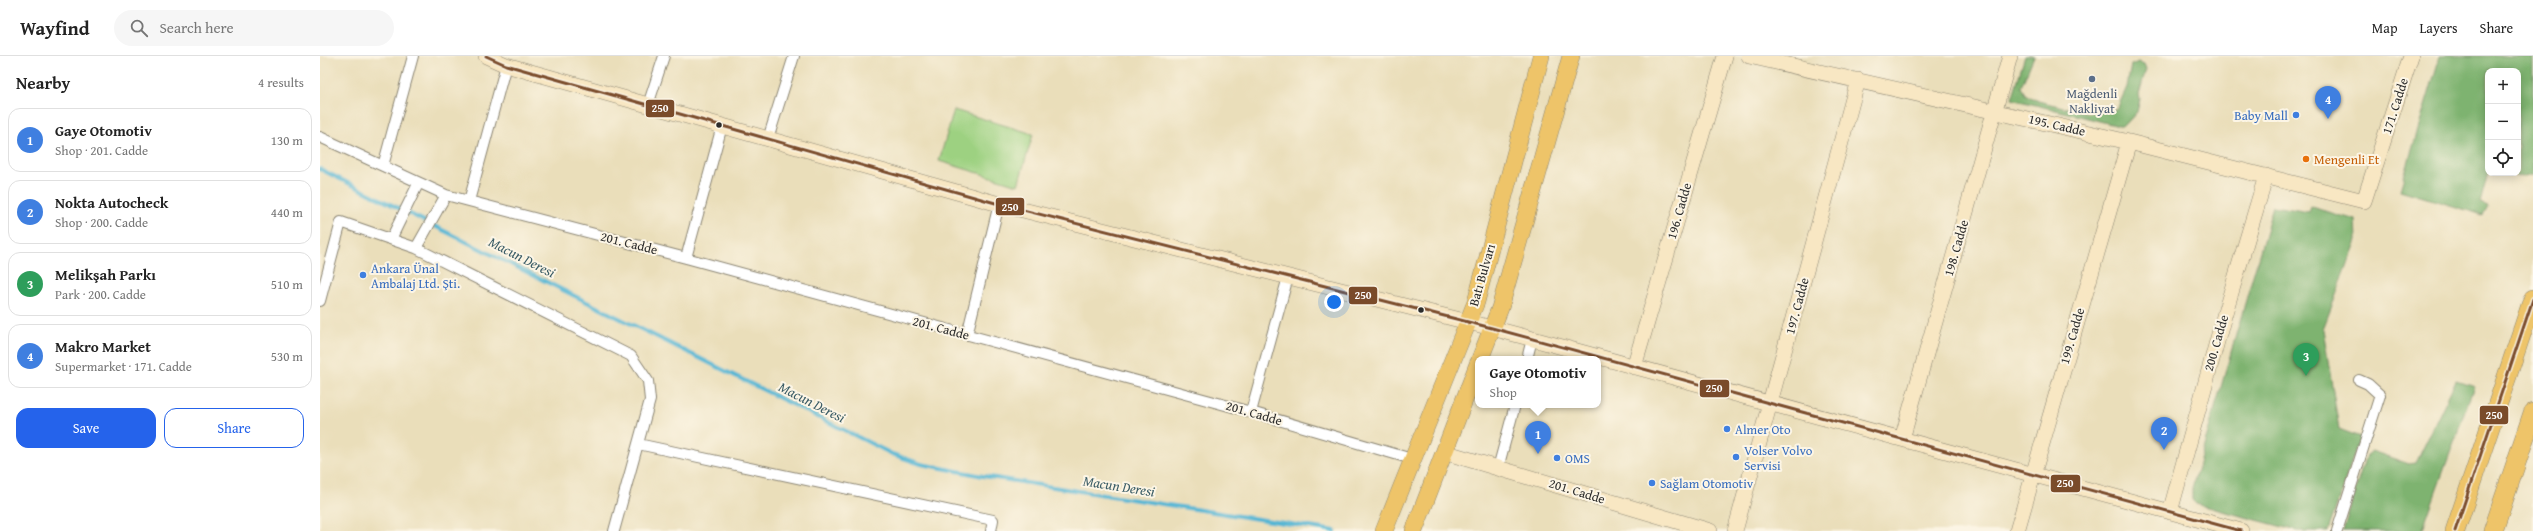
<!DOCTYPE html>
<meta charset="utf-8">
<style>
:root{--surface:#fff;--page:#f6f6f6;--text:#222;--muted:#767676;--line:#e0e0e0;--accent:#2563eb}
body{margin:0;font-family:"Gentium Book Plus",serif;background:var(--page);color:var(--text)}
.controls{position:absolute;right:12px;top:12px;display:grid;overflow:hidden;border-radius:8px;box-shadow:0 2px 10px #0003}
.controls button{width:36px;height:36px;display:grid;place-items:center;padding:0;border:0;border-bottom:1px solid var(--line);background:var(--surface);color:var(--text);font:20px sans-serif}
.you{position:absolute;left:1014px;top:246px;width:14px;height:14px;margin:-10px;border:3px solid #fff;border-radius:50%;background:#1a73e8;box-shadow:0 0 0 6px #1a73e833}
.badge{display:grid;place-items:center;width:26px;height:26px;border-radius:50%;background:var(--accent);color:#fff;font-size:13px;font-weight:700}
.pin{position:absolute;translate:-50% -33px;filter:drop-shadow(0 1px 2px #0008)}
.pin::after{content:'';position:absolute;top:21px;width:14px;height:12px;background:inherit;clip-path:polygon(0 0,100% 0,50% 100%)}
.popup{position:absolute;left:1155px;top:300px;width:126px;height:52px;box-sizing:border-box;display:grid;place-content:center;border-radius:8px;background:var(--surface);filter:drop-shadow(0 1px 3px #0005);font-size:13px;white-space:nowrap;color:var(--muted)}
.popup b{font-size:15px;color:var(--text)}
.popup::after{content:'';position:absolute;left:50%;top:100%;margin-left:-8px;border:8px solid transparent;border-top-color:var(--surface)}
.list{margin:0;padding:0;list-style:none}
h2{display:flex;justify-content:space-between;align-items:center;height:52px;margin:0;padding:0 16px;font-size:17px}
h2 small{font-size:13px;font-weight:400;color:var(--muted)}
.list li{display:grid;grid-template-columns:26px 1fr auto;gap:12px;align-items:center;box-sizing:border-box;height:64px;margin:0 8px 8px;padding:0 8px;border:1px solid var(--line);border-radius:12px}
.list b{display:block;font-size:15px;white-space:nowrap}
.list p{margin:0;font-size:13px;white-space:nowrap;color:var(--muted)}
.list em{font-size:13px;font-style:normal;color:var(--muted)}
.actions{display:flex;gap:8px;padding:12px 16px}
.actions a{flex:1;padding:9px 0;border:1px solid var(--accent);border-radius:12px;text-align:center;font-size:14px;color:var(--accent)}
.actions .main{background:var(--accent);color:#fff}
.icon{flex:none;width:22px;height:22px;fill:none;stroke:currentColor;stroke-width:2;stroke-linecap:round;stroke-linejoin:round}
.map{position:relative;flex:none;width:2213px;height:475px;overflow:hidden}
header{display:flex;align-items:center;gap:24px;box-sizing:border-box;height:56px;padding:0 20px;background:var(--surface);border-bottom:1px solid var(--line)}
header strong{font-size:19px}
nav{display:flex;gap:22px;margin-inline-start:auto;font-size:14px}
.search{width:280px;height:36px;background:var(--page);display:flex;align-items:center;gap:10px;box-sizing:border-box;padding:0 14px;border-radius:22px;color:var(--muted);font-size:15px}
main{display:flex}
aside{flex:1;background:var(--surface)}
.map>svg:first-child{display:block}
.green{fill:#9dd181;stroke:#647e56}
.forest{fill:#7eb36f;stroke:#546f4d}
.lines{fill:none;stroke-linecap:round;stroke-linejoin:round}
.stream{stroke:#55b6d4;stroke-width:4}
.street-casing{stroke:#8a8472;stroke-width:12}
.secondary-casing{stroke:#8a8472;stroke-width:16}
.primary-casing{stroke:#8a8472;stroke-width:18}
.highway-casing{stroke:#8a8472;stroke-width:20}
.street{stroke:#fff;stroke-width:10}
.secondary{stroke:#f8e7c3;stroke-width:15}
.primary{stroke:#eec469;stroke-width:17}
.highway{stroke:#eec469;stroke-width:19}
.bus-1-casing{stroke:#fcf5e5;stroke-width:6}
.bus-1{stroke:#7a4b2a;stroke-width:3}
.service-dot{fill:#5c6f8a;stroke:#fcf5e5;stroke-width:1.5}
.shop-dot{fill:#3f7fe0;stroke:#fcf5e5;stroke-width:1.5}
.bus-dot{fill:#2b2b2b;stroke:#fcf5e5;stroke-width:1.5}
.food-dot{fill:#e8710a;stroke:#fcf5e5;stroke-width:1.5}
.labels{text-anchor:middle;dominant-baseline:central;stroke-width:4;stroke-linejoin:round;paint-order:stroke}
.service-label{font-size:13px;fill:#4e5e75;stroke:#fcf5e5}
.street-label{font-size:13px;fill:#2b2b2b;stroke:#fcf5e5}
.shop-label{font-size:13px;fill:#366cbe;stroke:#fcf5e5;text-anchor:start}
.food-label{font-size:13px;fill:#c56008;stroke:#fcf5e5;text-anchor:start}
.water-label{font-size:14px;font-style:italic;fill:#3a5c66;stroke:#fcf5e5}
.line-badge{stroke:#fcf5e5;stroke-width:1.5}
.badge-label{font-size:11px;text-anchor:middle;font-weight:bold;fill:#fff}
</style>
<header>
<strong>Wayfind</strong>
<div class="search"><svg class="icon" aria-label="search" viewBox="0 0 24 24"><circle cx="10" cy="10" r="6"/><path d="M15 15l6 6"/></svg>Search here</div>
<nav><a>Map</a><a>Layers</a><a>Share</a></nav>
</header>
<main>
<aside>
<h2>Nearby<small>4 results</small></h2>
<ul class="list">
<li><span class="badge" style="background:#3f7fe0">1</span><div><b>Gaye Otomotiv</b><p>Shop · 201. Cadde</p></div><em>130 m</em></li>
<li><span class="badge" style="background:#3f7fe0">2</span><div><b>Nokta Autocheck</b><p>Shop · 200. Cadde</p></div><em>440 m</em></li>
<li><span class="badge" style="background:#2e9e5b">3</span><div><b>Melikşah Parkı</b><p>Park · 200. Cadde</p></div><em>510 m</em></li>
<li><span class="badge" style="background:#3f7fe0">4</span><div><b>Makro Market</b><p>Supermarket · 171. Cadde</p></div><em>530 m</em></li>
</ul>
<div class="actions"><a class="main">Save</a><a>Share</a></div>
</aside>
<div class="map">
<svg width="2213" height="475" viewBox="0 0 2213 475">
<rect width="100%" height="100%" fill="#fcf5e5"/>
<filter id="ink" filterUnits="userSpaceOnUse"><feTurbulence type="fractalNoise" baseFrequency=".025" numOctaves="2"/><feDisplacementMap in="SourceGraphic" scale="8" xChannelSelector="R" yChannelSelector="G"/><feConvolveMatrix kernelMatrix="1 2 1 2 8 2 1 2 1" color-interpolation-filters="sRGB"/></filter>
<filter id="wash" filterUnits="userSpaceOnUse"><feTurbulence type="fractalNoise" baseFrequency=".012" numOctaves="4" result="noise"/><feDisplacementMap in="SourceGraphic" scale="16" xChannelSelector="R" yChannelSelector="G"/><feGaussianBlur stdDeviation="0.9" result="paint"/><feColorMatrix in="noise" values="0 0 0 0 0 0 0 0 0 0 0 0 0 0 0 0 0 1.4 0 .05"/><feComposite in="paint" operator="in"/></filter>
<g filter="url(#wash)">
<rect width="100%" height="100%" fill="#eadeba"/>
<path class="green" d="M634,54L713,78L698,129L619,105Z"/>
<path class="forest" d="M1705,0H1714L1701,31L1705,38L1718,45L1768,57L1797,53L1807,31L1811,9L1819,6L1824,8L1826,13L1819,38L1820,43L1817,56L1803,71L1692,43Z
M2120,0H2213V118L2202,121L2190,117H2198V15H2168V117L2160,147L2168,150L2163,159L2080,134Z
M1953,150L1989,156L1991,151L2036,164L2037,184L2003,273L2019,373L2040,381L2008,475H1978L1876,448L1872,444V432Z
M2136,324L2154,330L2102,475H2023L2046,399L2052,395L2089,408L2096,407Z"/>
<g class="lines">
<path class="stream" d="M0,113L572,398L601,408L663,420L1015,475"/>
</g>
</g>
<g filter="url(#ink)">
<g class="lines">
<g class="street-casing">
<path id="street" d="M328,49L344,0
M0,81L126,139L366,202L931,356L1092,403
M448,83L474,0
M63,110L93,0
M149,145L186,9
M71,183L98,128
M96,192L126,139
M366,202L402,70
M0,245L21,166L96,192L311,300L328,325L330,344L294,475
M647,279L679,148
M1207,303L1212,283
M931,356L968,221
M318,388L673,464L671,475
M1178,412L1195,349
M2017,475L2060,339L2048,328L2039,324"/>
</g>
<g class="secondary-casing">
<path id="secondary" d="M166,0L186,9L679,148L1172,272L1921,475
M1429,0L1809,86L2044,145L2091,0
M1314,311L1405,0
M1582,383L1690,0
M1124,396L1390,475
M1850,456L1904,260L1946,120
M1415,475L1538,24
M1697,475L1809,86"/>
</g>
<g class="primary-casing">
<path id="primary" d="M1160,303L1180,252L1251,0
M1064,475L1156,246L1221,0
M1094,475L1158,308"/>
</g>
<g class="highway-casing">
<path id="highway" d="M2135,475L2213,243
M2173,475L2213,357"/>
</g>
<use href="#street" class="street"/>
<use href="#secondary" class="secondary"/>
<use href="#primary" class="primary"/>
<use href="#highway" class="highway"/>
<g class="bus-1-casing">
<path id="bus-1" d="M166,0L186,9L679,148L1172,272L1921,475
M2135,475L2213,243"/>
</g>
<use href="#bus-1" class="bus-1"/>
</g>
</g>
<circle class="service-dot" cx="1772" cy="23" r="4"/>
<g class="shop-dot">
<circle cx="1976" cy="59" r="4"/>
<circle cx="43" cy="219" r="4"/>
<circle cx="1407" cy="373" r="4"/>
<circle cx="1416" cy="401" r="4"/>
<circle cx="1237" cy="402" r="4"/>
<circle cx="1332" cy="427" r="4"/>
</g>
<g class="bus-dot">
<circle cx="399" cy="69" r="3.5"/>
<circle cx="1101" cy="254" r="3.5"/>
</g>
<circle class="food-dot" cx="1986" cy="103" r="4"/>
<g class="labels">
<g class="service-label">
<text x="1772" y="37">Mağdenli<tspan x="1772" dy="15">Nakliyat</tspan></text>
</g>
<g class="street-label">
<text transform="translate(2075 50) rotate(-72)">171. Cadde</text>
<text transform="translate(1737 69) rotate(13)">195. Cadde</text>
<text transform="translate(1359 155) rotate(-74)">196. Cadde</text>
<text transform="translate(309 187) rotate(14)">201. Cadde</text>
<text transform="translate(1636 192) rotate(-74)">198. Cadde</text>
<text transform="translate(1162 219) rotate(-74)">Batı Bulvarı</text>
<text transform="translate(1477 250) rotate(-75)">197. Cadde</text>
<text transform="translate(621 272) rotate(15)">201. Cadde</text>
<text transform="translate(1752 280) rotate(-74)">199. Cadde</text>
<text transform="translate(1896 287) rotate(-74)">200. Cadde</text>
<text transform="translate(934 357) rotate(16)">201. Cadde</text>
<text transform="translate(1257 435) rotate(17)">201. Cadde</text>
</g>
<g class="shop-label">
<text x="1968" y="59" text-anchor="end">Baby Mall</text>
<text x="51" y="212">Ankara Ünal<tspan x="51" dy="15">Ambalaj Ltd. Şti.</tspan></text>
<text x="1415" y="373">Almer Oto</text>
<text x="1424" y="394">Volser Volvo<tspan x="1424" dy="15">Servisi</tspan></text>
<text x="1245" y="402">OMS</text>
<text x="1340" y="427">Sağlam Otomotiv</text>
</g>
<g class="food-label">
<text x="1994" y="103">Mengenli Et</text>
</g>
<g class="water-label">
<text transform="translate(202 201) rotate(27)">Macun Deresi</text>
<text transform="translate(492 346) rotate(27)">Macun Deresi</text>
<text transform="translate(799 430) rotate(9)">Macun Deresi</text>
</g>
</g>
<g class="line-badge">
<rect x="325" y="43" width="30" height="19" rx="4" fill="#7a4b2a"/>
<rect x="675" y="141" width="30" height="19" rx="4" fill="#7a4b2a"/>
<rect x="1028" y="230" width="30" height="19" rx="4" fill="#7a4b2a"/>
<rect x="1379" y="323" width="31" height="19" rx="4" fill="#7a4b2a"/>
<rect x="2159" y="349" width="30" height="20" rx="4" fill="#7a4b2a"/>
<rect x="1730" y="418" width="31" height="19" rx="4" fill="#7a4b2a"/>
</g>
<g class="badge-label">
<text x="340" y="56">250</text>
<text x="690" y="155">250</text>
<text x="1043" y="243">250</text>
<text x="1394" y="336">250</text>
<text x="2174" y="363">250</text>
<text x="1745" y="431">250</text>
</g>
</svg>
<div class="controls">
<button>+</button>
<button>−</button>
<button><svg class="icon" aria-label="locate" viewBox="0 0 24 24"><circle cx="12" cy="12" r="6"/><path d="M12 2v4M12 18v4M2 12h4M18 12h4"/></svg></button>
</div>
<div class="you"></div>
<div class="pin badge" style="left:1218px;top:398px;background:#3f7fe0">1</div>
<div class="popup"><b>Gaye Otomotiv</b>Shop</div>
<div class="pin badge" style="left:1844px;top:394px;background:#3f7fe0">2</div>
<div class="pin badge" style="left:1986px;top:320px;background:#2e9e5b">3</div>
<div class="pin badge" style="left:2008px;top:63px;background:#3f7fe0">4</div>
</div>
</main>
